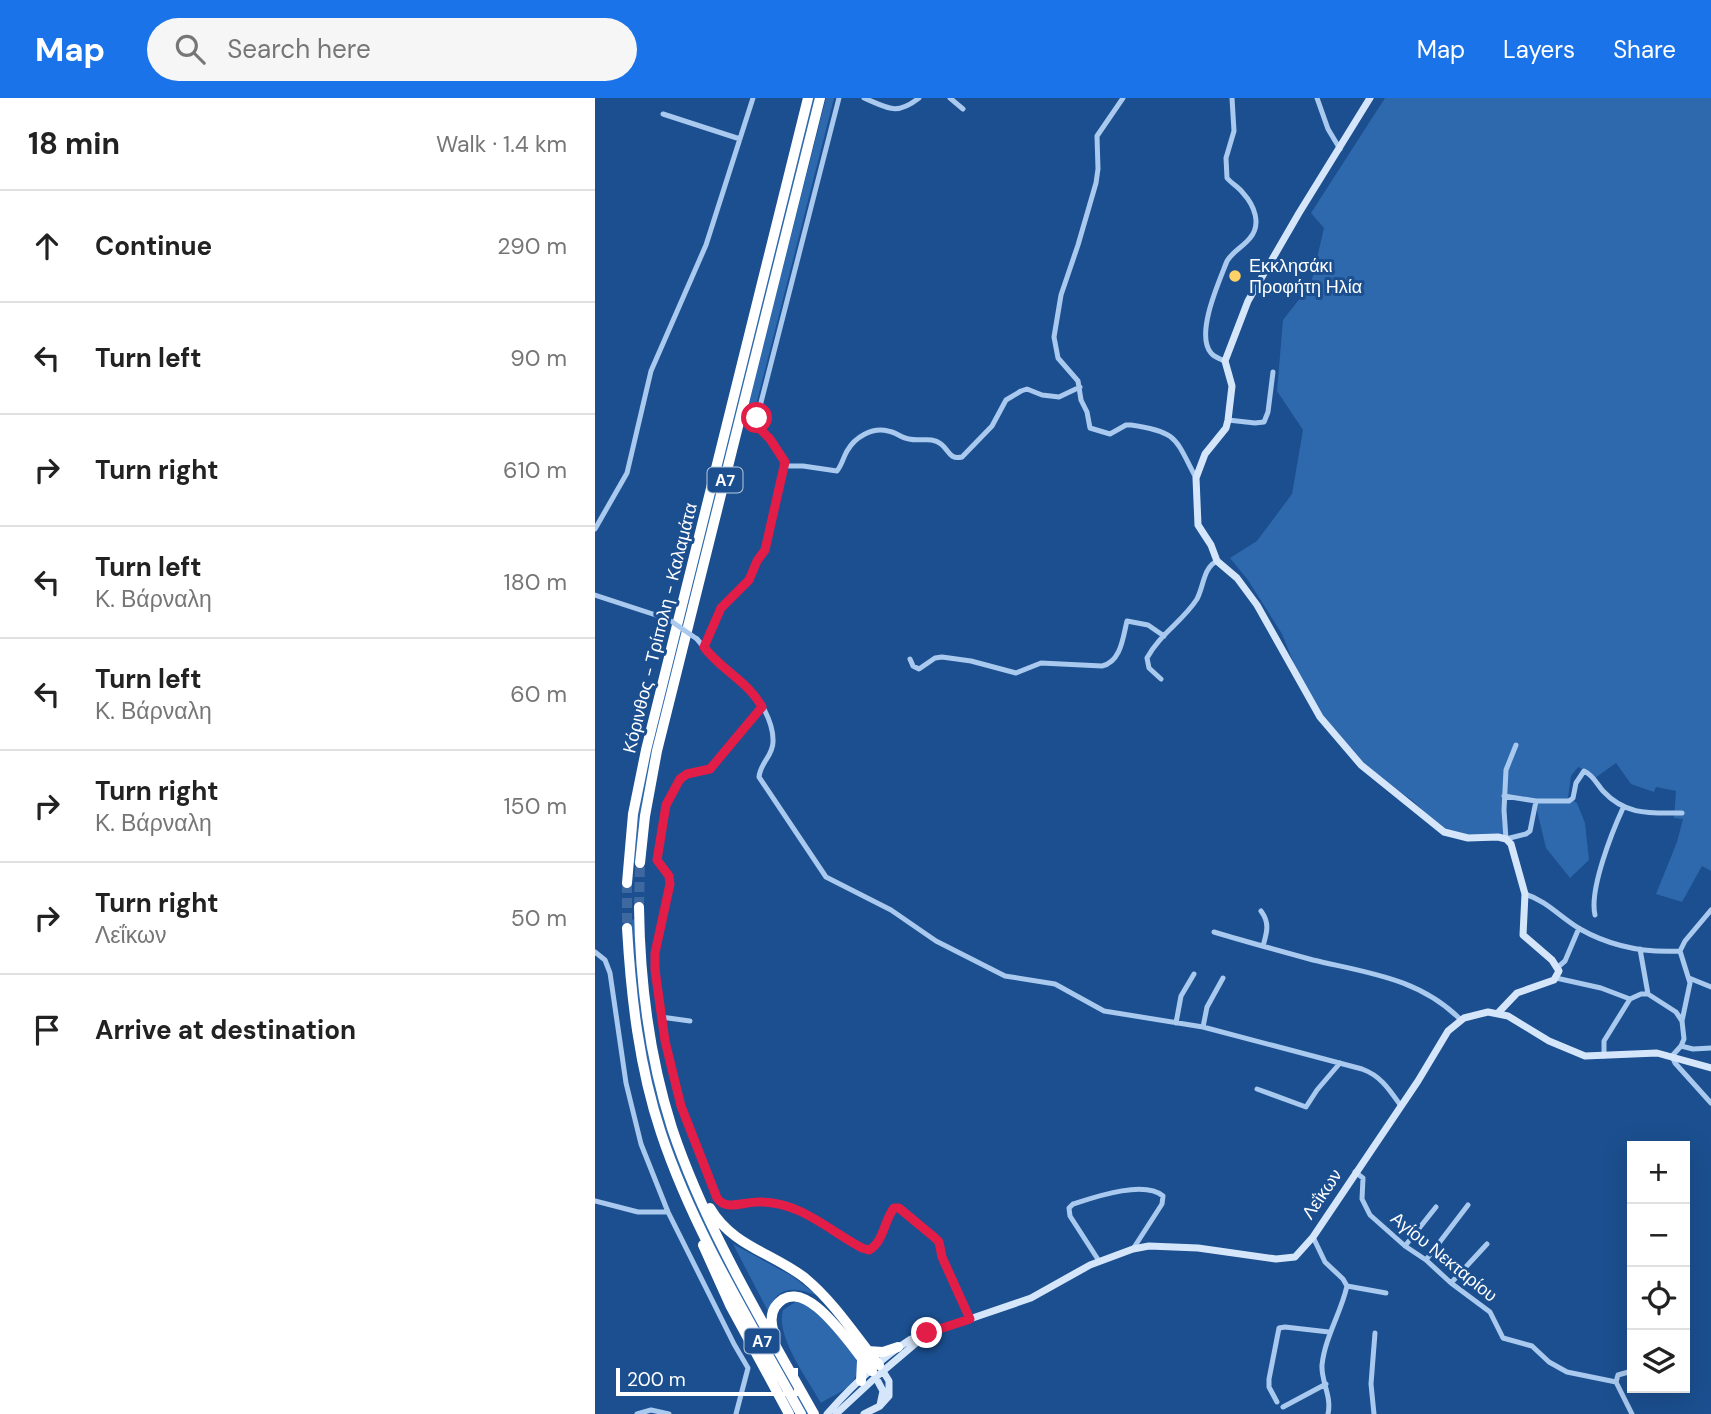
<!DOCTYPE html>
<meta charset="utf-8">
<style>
:root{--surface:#fff;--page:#f6f6f6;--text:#222;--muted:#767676;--line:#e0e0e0;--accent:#1a73e8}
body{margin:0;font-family:"DM Sans",sans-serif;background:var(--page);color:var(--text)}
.controls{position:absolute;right:21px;bottom:21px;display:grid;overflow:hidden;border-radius:0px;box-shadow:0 7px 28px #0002}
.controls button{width:63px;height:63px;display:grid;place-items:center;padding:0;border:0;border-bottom:2px solid var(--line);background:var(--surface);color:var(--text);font:35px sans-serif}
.scale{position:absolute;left:21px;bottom:18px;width:182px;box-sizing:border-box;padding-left:7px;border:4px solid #fff;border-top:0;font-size:19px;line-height:24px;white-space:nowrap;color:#fff;-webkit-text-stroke:5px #1b4f8f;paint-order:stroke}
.stop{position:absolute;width:21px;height:21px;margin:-16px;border:5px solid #e11d48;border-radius:50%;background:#fff}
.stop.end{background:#e11d48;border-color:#fff;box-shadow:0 2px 7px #0008}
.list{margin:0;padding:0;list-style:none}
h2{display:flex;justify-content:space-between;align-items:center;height:91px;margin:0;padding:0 28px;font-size:30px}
h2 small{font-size:23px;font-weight:400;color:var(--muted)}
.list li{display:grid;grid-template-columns:46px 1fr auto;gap:21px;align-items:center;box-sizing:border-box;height:112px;padding:0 28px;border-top:2px solid var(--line)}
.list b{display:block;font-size:26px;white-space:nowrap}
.list p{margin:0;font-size:23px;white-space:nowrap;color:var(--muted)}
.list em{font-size:23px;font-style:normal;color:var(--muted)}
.icon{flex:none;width:38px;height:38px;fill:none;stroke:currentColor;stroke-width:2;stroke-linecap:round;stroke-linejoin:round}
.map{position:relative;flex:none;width:1116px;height:1316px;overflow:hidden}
header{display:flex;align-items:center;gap:42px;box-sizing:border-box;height:98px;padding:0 35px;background:var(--accent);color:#fff}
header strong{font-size:33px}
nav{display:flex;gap:38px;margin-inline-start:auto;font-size:24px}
.search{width:490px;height:63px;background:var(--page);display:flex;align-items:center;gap:18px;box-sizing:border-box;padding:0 24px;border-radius:38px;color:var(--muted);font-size:26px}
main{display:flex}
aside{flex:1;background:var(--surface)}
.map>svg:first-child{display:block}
.green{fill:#2e69ad}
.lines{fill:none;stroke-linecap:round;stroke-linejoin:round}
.highway-tunnel{stroke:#3d69a0;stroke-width:10;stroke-dasharray:10 5;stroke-linecap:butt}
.street{stroke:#a9c9ee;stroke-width:5}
.secondary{stroke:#d6e6fa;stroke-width:7}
.highway{stroke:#fff;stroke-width:10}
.street-bridge{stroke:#a9c9ee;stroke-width:5}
.route{stroke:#e11d48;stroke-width:9}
.poi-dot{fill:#ffd166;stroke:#1b4f8f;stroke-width:2.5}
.labels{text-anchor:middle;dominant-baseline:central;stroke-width:6;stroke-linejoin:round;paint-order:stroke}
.shield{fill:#1b4f8f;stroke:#bbcadd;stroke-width:2}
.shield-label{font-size:16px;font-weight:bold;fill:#fff}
.poi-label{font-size:18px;fill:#fff;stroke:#1b4f8f;text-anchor:start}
.street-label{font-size:18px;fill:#fff;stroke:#1b4f8f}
</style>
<header>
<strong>Map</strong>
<div class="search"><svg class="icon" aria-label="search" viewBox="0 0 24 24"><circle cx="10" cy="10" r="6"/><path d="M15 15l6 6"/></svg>Search here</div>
<nav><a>Map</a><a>Layers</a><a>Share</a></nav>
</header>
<main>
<aside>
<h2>18 min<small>Walk · 1.4 km</small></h2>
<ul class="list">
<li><svg class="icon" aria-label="ahead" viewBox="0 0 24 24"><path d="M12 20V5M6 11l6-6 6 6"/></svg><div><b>Continue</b></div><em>290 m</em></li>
<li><svg class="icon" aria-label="left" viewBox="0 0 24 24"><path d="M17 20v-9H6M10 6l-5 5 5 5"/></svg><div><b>Turn left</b></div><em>90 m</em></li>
<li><svg class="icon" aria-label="right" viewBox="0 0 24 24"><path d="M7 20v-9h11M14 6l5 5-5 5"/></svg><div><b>Turn right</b></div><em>610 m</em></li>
<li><svg class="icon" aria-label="left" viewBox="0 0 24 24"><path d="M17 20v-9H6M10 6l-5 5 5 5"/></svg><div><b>Turn left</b><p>Κ. Βάρναλη</p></div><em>180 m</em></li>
<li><svg class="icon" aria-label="left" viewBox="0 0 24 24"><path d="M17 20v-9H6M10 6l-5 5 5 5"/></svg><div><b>Turn left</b><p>Κ. Βάρναλη</p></div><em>60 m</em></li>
<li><svg class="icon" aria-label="right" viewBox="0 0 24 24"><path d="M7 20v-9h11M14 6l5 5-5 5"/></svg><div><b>Turn right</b><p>Κ. Βάρναλη</p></div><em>150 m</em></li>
<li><svg class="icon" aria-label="right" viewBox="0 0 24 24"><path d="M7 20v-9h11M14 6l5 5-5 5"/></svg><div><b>Turn right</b><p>Λεΐκων</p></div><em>50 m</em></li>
<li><svg class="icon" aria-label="arrive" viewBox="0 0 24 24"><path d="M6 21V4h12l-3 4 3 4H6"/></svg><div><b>Arrive at destination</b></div></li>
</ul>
</aside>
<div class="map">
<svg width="1116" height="1316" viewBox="0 0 1116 1316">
<rect width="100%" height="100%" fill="#1b4f8f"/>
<path class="green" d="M217,0H220L58,653L46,717L40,765H37L46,695L55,653Z
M231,0H239L160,311L152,320L150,318Z
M790,0H1116V773L1107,768L1087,804L1061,796L1082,744L1088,721L1079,720L1081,693L1061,689L1059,694L1036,686L1021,665L1000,680L995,674L983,669L976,678L973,700L982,705L990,725L994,762L975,780L951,750L939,700L907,698V724L910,738L876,740L847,731L818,703L777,674L739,633L724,613L702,573L687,536L653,482L635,460L662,443L697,396L708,332L682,293L688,222L716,186L729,130L716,115Z
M40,821L46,912L53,948L73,1030L215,1316H211C161,1224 102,1132 70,1031C48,963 39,892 36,822Z
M138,1146L197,1178L223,1198C200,1187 175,1188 176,1219Z
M202,1203L227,1215L264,1265C262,1290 245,1293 226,1305C213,1282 180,1238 188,1212Z"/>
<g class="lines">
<path class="highway-tunnel" d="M32,785V830
M44,809L45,765"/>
<path class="street" d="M269,0C293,10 301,18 324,0
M355,0L368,11
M528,0L502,38L503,71L501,85L483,147L466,197L459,239L463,260L483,283L486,302L492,314L495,330L515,336L531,327H536C583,334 580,340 601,380
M722,0L733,31L745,51
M68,16L145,41
M630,263C625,261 619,259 616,255C600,236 624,184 632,163C638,153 648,149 655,140C667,126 659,107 648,95C644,89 637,86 632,80L631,60L639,33L637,0
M633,322L660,325L669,324L673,314L678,274
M190,368H208L242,373C247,367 248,360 252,353C260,339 277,329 293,333C301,334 306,340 314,341C325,344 336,338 346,346C354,352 354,362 367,359L397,328L411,302L426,293L432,291L447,297L464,299L485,289
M0,431L32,375L56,273L111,147L158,0
M0,497L73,521
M102,541C109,549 115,559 123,566C131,574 141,579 150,586C164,599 179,624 178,644C178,658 165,665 164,679L231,779L296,812L341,843L410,878L460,886L509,913L608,929L767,971C786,978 794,991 806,1008
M109,549L126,510L154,482L162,463L170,452L190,368C187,352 173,341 163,329L162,320L244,0
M315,561L318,568L324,571L340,560L347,559L376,563L421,575L446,565L507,568C526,564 528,539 532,523L553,527L569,538
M566,581L554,570L552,560C564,537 588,523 602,501C609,488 608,470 622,463
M167,609L115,672L92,676L85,681L71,707L62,763L73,778L75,786L60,855L66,919L81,994L122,1100L130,1107C152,1108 174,1099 196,1108C222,1118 249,1147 274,1152C289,1144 289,1122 299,1110L308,1112L344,1144L347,1159L375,1221
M921,647L911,672L909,712L911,741L931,736L935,733L941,703
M909,698L941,703H974L978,700L981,685L989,673C998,677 1002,686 1008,693C1031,718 1056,715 1087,715
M930,796C952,803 966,820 985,831C1015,848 1050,855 1085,853
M1116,812L1090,843L1085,853L1095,885L1087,923L1089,941L1086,948L1077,958L1080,965L1116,1005
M666,813C675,825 672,834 668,848
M1000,817C994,792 1017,734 1028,710
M619,834C652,844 685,853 718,862C773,875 824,880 866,922
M1045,851L1053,896L1081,914L1087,923
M0,854L10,862L15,875L31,985L46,1046L73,1114L139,1246L153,1270L141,1316
M963,869L970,863L984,830
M961,880L1006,890L1035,901
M1094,880L1116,889
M66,919L95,923
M581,925L586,898L599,876
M608,929L612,909L628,880
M1086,948L1098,951L1116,950
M1009,958V943L1035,901L1046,896H1053
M662,991L711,1009L722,992L745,965
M760,1074L768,1080L767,1101L775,1117L810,1148L831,1162L856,1185L895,1214L908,1240L937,1248L954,1264L972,1274L1021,1284L1037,1316
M0,1103L43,1114H73
M718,1139L730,1164L748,1181L752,1188C746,1215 730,1239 727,1267C726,1284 737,1298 733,1316
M810,1148L841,1109
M831,1162L873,1107
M504,1163L475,1118L474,1110L478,1106C500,1099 549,1082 568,1098L567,1106L538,1151
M856,1185L892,1146
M752,1188L791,1195
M1021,1284L1023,1277L1037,1273
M682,1304L674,1289V1281L684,1230L690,1229L734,1234
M688,1309L731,1286
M42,1316L56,1312L74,1316
M779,1316L776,1286L780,1235"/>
<path class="secondary" d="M775,0L704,115L653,203L630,263L637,288L633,322L631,330L610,356L601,380L603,427L616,447L622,463L642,480L662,507L725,619L766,667L849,734L873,740L903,739L911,741L916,746L930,796L928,837L957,862L964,873L959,882L922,895L903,915
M279,1276L288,1293L285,1307
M232,1316C256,1289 286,1260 316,1241L436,1200L495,1167L538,1151L554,1148L603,1150L681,1161L700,1159L718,1139L823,983L853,933L869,920L893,914L913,918L954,943L990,958L1062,955L1116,970
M241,1316L281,1279L327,1240
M269,1316L285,1308L294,1298V1283L286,1270"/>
<path class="highway" d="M45,765L50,718L62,653L225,0
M32,785L38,716L51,652L213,0
M44,809C45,883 54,958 77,1030C110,1129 168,1225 219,1316
M32,830C36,899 44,969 66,1035C99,1134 156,1225 206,1316
M115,1110C137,1148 178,1155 210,1180C239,1204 260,1237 284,1267
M108,1147L135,1207L194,1316
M179,1235C176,1226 175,1217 180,1209C209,1169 260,1255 277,1273
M272,1253L288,1254L303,1249
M266,1283L267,1263"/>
<path class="street-bridge" d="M73,521L102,541"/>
</g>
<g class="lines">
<path class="route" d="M162,320L163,329L175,341L190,364L170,452L162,463L154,482L126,510L109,549C126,572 153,583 167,609L115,671L92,676L85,681L71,707L62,762L74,778L75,786L60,855V872L70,943L86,1008L122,1100C131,1113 148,1104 163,1104C204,1103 232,1131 267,1150L274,1152C289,1144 289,1122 299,1110H304L339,1139L344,1144L347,1159L375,1221L332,1235"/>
</g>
<circle class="poi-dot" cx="640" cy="178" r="7"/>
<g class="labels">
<g class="shield">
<rect x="112.5" y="369.5" width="35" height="25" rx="5"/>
<rect x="149.5" y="1230.5" width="35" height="25" rx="5"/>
</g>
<g class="shield-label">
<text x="130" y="382">Α7</text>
<text x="167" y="1243">Α7</text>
</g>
<g class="poi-label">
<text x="654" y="168">Εκκλησάκι<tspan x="654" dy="21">Προφήτη Ηλία</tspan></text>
</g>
<g class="street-label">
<text transform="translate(65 530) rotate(-76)">Κόρινθος - Τρίπολη - Καλαμάτα</text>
<text transform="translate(727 1096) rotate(-56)">Λεΐκων</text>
<text transform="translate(849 1159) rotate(39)">Αγίου Νεκταρίου</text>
</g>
</g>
</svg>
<div class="controls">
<button>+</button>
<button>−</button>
<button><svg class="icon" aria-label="locate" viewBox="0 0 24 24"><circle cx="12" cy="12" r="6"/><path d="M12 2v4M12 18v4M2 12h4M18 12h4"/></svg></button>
<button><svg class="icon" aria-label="layers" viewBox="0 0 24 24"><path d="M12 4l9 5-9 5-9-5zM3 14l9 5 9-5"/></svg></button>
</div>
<div class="scale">200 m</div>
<div class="stop" style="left:162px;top:320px"></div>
<div class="stop end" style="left:332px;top:1235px"></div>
</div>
</main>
